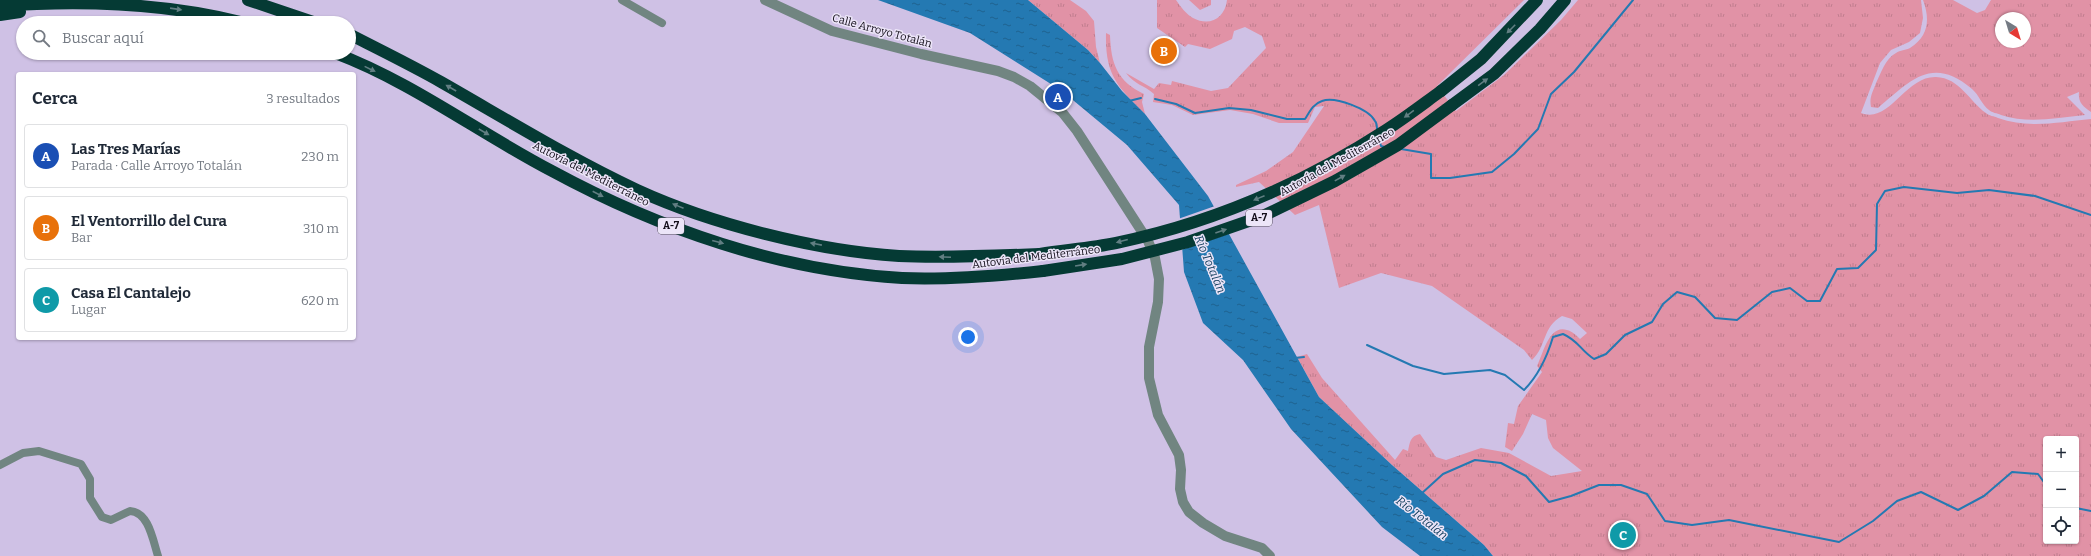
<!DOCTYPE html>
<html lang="es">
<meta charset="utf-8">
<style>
:root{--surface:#fff;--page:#f2f2f3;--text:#1f2937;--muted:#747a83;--line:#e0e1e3;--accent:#1a73e8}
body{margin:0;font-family:Bitter,serif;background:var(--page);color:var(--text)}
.controls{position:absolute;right:12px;bottom:12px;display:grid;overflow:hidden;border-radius:4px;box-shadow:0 1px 3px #0004}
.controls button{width:36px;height:36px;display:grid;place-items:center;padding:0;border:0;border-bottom:1px solid var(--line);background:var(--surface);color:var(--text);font:20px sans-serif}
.compass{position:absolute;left:1995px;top:12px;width:36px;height:36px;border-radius:50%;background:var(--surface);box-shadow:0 1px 3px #0004;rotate:142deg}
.you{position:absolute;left:968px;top:337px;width:14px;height:14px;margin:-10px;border:3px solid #fff;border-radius:50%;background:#1a73e8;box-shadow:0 0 0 6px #1a73e833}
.badge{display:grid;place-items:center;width:26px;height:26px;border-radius:50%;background:var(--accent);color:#fff;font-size:13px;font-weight:700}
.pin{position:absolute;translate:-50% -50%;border:2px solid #fff;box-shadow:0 1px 4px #0006}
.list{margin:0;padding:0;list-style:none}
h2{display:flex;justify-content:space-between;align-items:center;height:52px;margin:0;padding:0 16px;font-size:17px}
h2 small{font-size:13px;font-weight:400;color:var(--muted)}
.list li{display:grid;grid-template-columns:26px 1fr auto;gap:12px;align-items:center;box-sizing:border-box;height:64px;margin:0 8px 8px;padding:0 8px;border:1px solid var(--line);border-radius:4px}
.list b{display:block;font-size:15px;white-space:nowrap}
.list p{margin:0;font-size:13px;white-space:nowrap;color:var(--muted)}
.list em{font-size:13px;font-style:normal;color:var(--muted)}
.icon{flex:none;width:22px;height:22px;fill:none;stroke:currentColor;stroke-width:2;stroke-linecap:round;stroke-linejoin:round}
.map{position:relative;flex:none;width:2091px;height:556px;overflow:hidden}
.search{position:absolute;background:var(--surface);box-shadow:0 1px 3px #0004;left:16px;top:16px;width:340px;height:44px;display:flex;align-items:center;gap:10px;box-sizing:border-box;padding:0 14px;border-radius:22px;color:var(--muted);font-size:15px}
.panel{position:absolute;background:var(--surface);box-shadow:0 1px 3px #0004;left:16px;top:72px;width:340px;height:268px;border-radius:4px}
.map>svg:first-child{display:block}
.grass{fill:url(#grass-tufts);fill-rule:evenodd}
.water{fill:url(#water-ripples)}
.pier{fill:#cfc1e5}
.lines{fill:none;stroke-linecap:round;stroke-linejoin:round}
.stream{stroke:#2479b2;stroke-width:2}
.minor{stroke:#718581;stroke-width:8}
.tertiary{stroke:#718581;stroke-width:10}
.motorway{stroke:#053a34;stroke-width:12}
.motorway-bridge{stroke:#053a34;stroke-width:12}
.oneway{fill:#617e82}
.labels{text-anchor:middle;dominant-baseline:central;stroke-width:3;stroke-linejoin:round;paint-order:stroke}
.shield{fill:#ece5f8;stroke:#544e5d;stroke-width:1}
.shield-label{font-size:10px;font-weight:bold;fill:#130e1a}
.street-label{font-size:11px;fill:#130e1a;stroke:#ece5f8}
.water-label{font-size:12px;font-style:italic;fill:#164160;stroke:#ece5f8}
</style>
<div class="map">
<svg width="2091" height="556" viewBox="0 0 2091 556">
<defs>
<pattern id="grass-tufts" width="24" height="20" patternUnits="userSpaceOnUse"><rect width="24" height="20" fill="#e192a6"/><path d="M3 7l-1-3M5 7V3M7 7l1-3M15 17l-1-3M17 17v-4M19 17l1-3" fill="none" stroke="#c07d8e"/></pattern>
<pattern id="water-ripples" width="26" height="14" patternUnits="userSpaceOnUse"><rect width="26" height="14" fill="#2479b2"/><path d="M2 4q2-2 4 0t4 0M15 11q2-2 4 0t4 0" fill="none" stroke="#1e6290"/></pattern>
</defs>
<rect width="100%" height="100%" fill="#cfc1e5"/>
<path class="grass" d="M1028,0H1070L1086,11L1094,21L1096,47L1100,63L1088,50Z
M1157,0H1176C1180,6 1187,15 1193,18C1210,27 1225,18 1227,0H1524L1437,86L1456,111L1504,75L1561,20L1578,0H1921L1923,18L1920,33L1909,42L1891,50L1880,63L1861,113C1890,124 1905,76 1936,77C1960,78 1969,101 1986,113C1989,116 1994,116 1998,118C2029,129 2059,122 2091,119V556H1493L1484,545L1392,465L1319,397L1297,357L1307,354L1322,378L1395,460L1403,449L1408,451C1410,442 1410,436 1420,434L1436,457L1446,460L1481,448L1509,453L1551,476L1582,471L1553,448L1548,438L1546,420L1532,414L1523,434L1512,451L1505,447L1508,423L1514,424L1518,406L1542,372L1537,366C1543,354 1549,324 1567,330C1572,331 1577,336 1580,339L1587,333L1572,319L1562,316C1542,327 1547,346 1532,360L1524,350L1432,286L1381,273L1339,288L1319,205L1295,215L1259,182L1236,187V185L1266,171L1293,152L1324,106L1315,107L1308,123H1279L1253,114L1230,110L1193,115L1172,105L1153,102L1154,94C1144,85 1135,85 1126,73L1154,89L1159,83L1171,85L1172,81L1211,91L1228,88L1266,48L1262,36L1245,27L1234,31L1232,39L1210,49L1188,44L1185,47L1157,28ZM2046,439H2076V541H2046Z
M1189,0H1211V5L1200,10Z
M1923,0H1953L1977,13L1985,10L1991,0H2091V112C2082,106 2078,102 2079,92L2067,97L2085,115C2056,118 2028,124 2001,115C1997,113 1992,113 1989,110C1982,105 1979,95 1972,89C1932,55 1910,81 1878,108L1871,107C1869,97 1873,92 1876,83C1881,73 1885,59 1896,53C1900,50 1906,50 1910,48C1929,36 1930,19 1923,0ZM2001,18H2025V42H2001Z
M1106,33L1110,35C1111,64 1117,81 1144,94L1142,102L1145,114C1117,86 1105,75 1106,33Z"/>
<path class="water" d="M878,0H1028L1088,50L1100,63L1122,91L1145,114L1208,196L1319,397L1392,465L1484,545L1493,556H1420L1382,527L1291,429L1243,360L1203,323L1184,272L1179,205L1127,145L1062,91L970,33Z"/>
<path class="pier" d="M1215,206L1231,233L1181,250L1178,219Z"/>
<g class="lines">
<path class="stream" d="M1155,99L1176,104L1195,113L1229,108L1251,110L1287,119H1305C1310,111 1313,104 1322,101C1335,96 1369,109 1375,121C1377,123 1377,128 1377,130
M1129,101L1141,98
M1379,139L1381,146L1385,147
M1401,149L1431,154V178H1450L1492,172L1514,154L1538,129L1551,94L1574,72L1633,0
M1367,345L1413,366L1444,374L1490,370L1505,375L1524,390C1539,375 1547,357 1553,337L1563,334C1579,341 1580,350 1594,359L1606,354L1625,335L1652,322L1663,304L1677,292L1695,297L1715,318L1737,320L1772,292L1790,288L1807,301H1820L1837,269L1858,268L1876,250L1877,204L1885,191L1904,187L1957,193L1989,190L2035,196L2091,215
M1295,358L1304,357
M1421,494L1443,474L1475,460L1501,463L1526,476L1549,502L1571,496L1599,485H1621L1647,494L1665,521L1692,525L1729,520L1839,542L1873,521L1897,501L1921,492L1958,510L1984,496L2012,472L2038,474L2046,485
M2076,508L2091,511"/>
<path class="minor" d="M622,0L662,23
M0,465L23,453L39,451L81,464L90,479V498L102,517L111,520L130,511C149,512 153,541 158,556"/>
<path class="tertiary" d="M765,0L832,31L921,54L998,71L1014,77L1030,86L1062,112L1077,131L1148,241L1155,258L1159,279L1158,302L1149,347V378L1158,415L1179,455L1181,470L1180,489L1183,502L1189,512L1203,523L1225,536L1262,548L1270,556"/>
<path class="motorway" d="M248,0L316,23
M0,6C82,0 166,3 245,23
M0,15L20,12
M349,34C380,50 411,65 441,82C506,119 569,158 637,190C711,224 817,251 899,256C946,258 993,256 1040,254
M335,53C412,82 479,133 552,171C659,229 780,271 902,278C949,280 996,276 1043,271
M1441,91L1481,59L1537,0
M1452,105L1494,74L1540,29L1565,0"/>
<path class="motorway-bridge" d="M1040,254C1065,250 1091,248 1116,243C1212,223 1304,183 1386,130C1405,118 1423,104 1441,91
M1043,271L1122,259L1188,242L1263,216L1335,181L1398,145L1452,105"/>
</g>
<defs><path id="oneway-solid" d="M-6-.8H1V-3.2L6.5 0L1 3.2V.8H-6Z"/></defs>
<g class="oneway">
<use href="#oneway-solid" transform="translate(176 9) rotate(8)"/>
<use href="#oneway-solid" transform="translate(1511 29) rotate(135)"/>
<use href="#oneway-solid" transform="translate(370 69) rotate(26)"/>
<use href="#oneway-solid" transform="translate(1483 82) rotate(-36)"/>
<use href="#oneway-solid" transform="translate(451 88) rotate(-150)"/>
<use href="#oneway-solid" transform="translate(1409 114) rotate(144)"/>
<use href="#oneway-solid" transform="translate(484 132) rotate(30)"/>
<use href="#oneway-solid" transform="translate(1340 178) rotate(-29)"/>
<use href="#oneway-solid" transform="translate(598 194) rotate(27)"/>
<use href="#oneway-solid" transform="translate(1259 198) rotate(158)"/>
<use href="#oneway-solid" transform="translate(678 206) rotate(-158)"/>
<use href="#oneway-solid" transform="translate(1221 231) rotate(-19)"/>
<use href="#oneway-solid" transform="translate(1122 241) rotate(165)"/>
<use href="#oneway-solid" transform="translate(718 242) rotate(15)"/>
<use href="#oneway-solid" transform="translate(816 244) rotate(-169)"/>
<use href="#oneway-solid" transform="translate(945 257) rotate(-178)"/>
<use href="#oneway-solid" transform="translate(1081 265) rotate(-9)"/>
</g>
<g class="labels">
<g class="shield">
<rect x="1246" y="210" width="26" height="16" rx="3"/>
<rect x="658" y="218" width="26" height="16" rx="3"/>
</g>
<g class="shield-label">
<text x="1259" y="218">A-7</text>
<text x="671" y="226">A-7</text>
</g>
<g class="street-label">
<text transform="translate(882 31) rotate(15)">Calle Arroyo Totalán</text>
<text transform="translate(1337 162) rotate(-29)">Autovía del Mediterráneo</text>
<text transform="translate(591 174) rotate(27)">Autovía del Mediterráneo</text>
<text transform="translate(1036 257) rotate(-7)">Autovía del Mediterráneo</text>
</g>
<g class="water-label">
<text transform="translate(1210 264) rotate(67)">Río Totalán</text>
<text transform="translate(1422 518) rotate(38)">Río Totalán</text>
</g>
</g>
</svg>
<div class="controls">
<button>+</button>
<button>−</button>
<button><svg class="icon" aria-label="locate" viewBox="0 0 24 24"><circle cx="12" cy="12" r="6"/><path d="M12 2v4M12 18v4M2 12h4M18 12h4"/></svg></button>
</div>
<svg class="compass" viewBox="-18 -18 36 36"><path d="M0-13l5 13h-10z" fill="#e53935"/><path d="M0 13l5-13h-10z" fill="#747a83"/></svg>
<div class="you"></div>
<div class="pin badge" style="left:1058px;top:97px;background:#1a4fb4">A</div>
<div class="pin badge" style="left:1164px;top:51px;background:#e8710a">B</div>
<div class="pin badge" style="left:1623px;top:535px;background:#0f9aa8">C</div>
<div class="search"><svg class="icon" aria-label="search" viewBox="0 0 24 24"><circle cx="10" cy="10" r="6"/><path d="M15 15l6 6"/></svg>Buscar aquí</div>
<section class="panel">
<h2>Cerca<small>3 resultados</small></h2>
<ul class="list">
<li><span class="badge" style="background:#1a4fb4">A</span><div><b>Las Tres Marías</b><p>Parada · Calle Arroyo Totalán</p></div><em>230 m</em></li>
<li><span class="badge" style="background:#e8710a">B</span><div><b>El Ventorrillo del Cura</b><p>Bar</p></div><em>310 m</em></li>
<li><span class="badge" style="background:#0f9aa8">C</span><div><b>Casa El Cantalejo</b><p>Lugar</p></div><em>620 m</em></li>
</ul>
</section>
</div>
